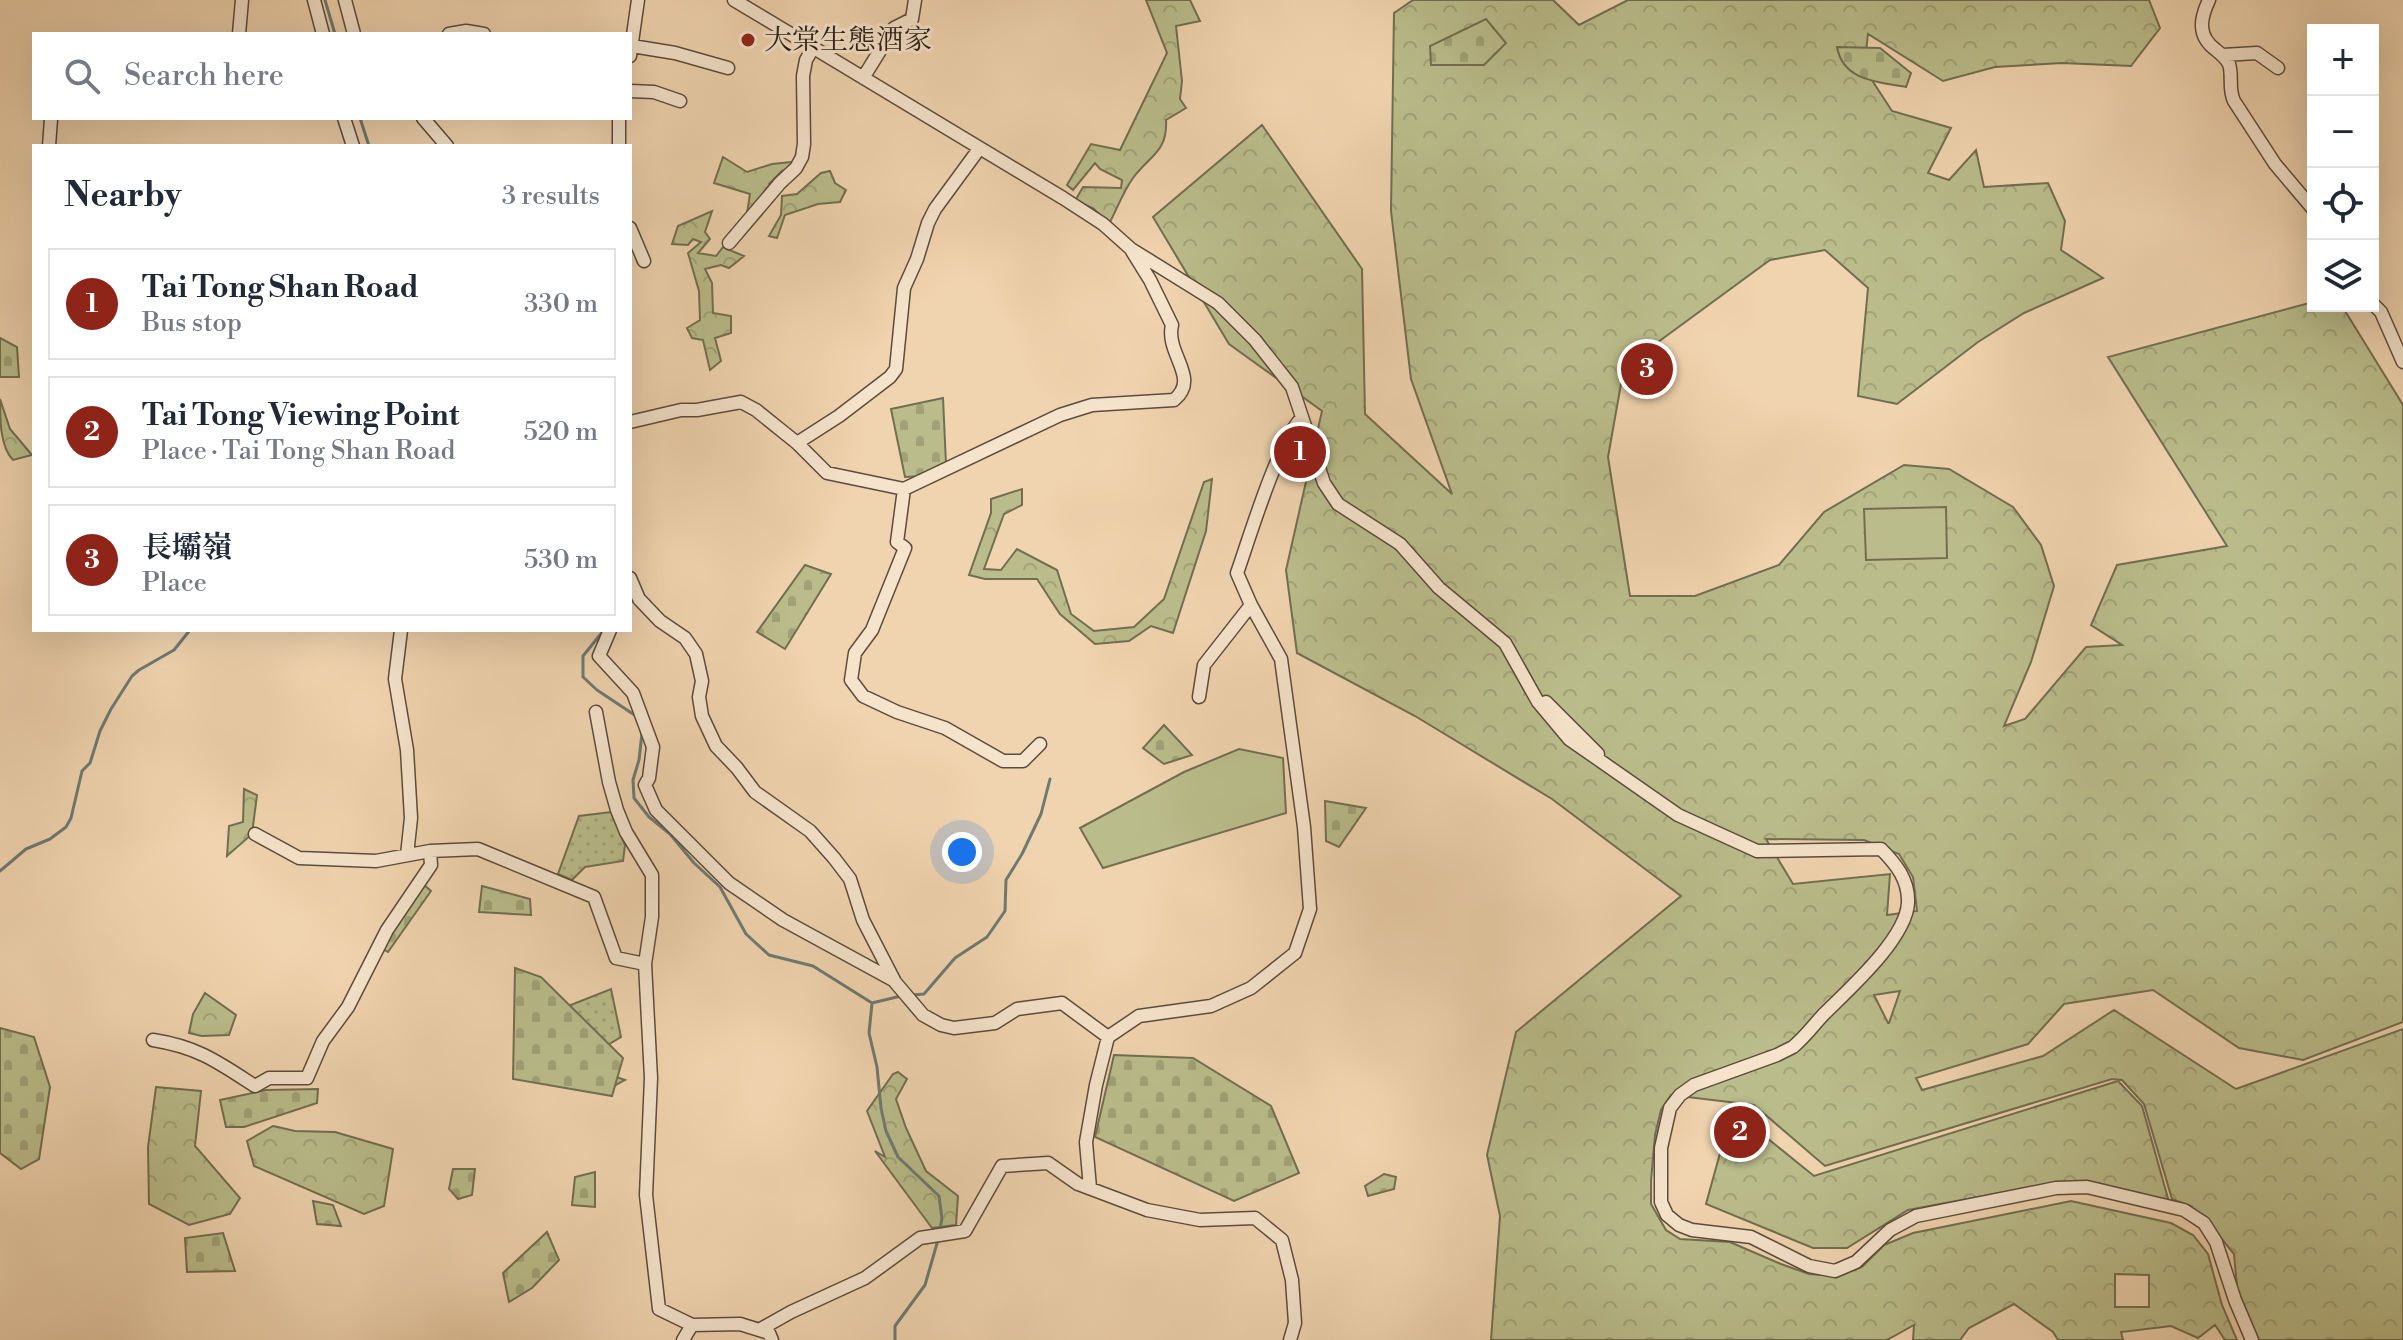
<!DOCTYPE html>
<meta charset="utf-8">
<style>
:root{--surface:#fff;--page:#f2f2f3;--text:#1f2937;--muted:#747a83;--line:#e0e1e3;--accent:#8f2418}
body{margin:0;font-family:"Libre Bodoni","Noto Serif TC",serif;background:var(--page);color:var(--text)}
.controls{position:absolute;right:24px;top:24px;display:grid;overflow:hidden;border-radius:0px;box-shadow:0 8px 32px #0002}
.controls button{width:72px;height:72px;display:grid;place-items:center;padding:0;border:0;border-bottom:2px solid var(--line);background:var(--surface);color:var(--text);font:40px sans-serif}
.you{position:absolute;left:962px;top:852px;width:28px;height:28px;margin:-20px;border:6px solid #fff;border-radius:50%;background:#1a73e8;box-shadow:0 0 0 12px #1a73e833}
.badge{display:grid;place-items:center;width:52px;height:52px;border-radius:50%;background:var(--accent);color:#fff;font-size:26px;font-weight:700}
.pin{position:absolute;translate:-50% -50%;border:4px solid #fff;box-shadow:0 2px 8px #0006}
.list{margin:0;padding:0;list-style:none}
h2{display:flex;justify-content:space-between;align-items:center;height:104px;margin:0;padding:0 32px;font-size:34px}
h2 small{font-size:26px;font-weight:400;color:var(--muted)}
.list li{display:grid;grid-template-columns:52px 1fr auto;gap:24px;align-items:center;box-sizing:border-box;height:112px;margin:0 16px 16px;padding:0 16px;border:2px solid var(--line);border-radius:0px}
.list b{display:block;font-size:30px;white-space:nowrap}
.list p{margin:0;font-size:26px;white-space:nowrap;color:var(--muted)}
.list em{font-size:26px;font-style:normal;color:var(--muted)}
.icon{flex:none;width:44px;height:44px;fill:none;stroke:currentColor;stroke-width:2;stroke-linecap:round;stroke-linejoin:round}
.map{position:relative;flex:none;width:2403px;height:1340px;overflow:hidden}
.search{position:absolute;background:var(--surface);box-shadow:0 8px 32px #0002;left:32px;top:32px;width:600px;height:88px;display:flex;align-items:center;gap:20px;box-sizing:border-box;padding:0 28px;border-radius:0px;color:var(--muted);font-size:30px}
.panel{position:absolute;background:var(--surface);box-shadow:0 8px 32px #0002;left:32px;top:144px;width:600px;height:488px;border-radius:0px}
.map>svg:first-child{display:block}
.grass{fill:url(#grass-dots);stroke:#726e51;stroke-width:2}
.forest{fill:url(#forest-crowns);stroke:#726e51;stroke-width:2;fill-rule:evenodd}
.cemetery{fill:url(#cemetery-stones);stroke:#726e51;stroke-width:2}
.pitch{fill:#babd8b;stroke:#726e51;stroke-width:2}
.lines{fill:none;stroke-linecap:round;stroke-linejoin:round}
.stream{stroke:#6d7a73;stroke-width:3}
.minor-casing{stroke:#5b4c3d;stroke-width:15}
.minor{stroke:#f5e3cb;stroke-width:12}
.poi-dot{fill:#8f2418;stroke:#f5e3cb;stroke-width:3}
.labels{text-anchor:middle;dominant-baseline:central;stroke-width:6;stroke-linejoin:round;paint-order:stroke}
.poi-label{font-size:28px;fill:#291e17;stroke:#f5e3cb;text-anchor:start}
</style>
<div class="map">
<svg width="2403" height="1340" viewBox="0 0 2403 1340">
<defs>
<pattern id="grass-dots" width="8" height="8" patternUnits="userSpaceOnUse" patternTransform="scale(2)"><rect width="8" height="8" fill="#babd8b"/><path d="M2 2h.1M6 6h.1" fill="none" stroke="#a0a277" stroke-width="1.8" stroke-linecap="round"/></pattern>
<pattern id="forest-crowns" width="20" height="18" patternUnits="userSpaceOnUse" patternTransform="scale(2)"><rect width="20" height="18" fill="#babd8b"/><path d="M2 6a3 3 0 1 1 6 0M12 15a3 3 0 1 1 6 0" fill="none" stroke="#a0a277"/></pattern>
<pattern id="cemetery-stones" width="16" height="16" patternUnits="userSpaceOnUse" patternTransform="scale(2)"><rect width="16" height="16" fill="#babd8b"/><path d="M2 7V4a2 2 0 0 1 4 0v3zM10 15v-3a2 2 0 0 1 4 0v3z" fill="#a0a277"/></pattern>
</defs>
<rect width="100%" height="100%" fill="#f0d4af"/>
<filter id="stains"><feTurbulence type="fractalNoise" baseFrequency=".0025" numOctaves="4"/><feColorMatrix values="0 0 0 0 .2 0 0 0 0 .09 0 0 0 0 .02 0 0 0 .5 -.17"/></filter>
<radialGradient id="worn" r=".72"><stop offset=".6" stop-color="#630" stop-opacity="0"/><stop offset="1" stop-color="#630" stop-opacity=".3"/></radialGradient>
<path class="grass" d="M611,812L625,845L623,861L585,867L572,880L558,874L579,816Z
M611,989L621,1037L601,1049L602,1072L625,1080L605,1091L558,1010Z"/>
<path class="forest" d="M1146,0H1190L1200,21L1176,26L1182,81L1180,99L1186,108L1166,120C1168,152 1149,156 1133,178C1123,192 1117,209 1109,224L1093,208L1075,201L1083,187L1121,188L1122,180L1100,169L1095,163L1073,190L1067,185L1091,144L1120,150L1167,53Z
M1413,0H1553L1579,25L1628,0H2149L2160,28L2131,66L2062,63L1995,67L1943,81L1868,34L1864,68L1892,111L1951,128L1928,173L1949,180L1976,150L1984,187L2048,183L2065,221L2061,250L2103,278L2024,313L1978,342L1897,404L1858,396L1868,288L1825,250L1770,260L1624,367L1608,457L1630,596H1695L1779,565L1824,512L1904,465L1949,469L2013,507L2041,545L2054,586L2031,662L2004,726L2025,719L2086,647L2122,645L2091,625L2117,565L2227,546L2108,357L2313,302V306H2342L2403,405V1022L2303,1060L2239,1048L2153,990L2064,1004L2028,1044L1916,1078L1922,1090L2043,1056L2114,1010L2236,1089L2403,1029V1340H2258L2238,1297L2234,1254L2208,1222L2191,1206L2172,1199L2144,1104L2122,1080L2112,1079L1825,1166L1754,1105L1671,1095L1661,1110L1655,1135L1651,1181V1204L1666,1230L1680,1239L1730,1242L1781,1264L1809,1274L1838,1276L1862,1267L1884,1245L1913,1233L2071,1201L2171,1223L2193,1235L2208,1254L2222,1305L2237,1340H2225L2215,1325L2198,1338L2171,1326L2121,1332L2123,1340H2058L2053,1332L2014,1304L1969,1328L1960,1340H1913L1914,1325L1887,1340H1491L1500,1216L1487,1155L1516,1032L1681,896L1552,799L1415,716L1297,653L1286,570L1322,411L1229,344L1153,217L1262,125L1362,269L1365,414L1452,494L1411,379L1391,211L1394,13ZM1766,839L1864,840L1899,854L1913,877L1917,911L1887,915L1890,874L1793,884ZM1900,991L1889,1023H1888L1874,995ZM2115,1274L2149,1275V1307H2115Z
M723,157L747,172L772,164L791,162L793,164L783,176L782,171L769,184L773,187L747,213L750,194L714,183Z
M830,171L835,183L846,190L840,202L818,204L785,215L777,238L769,236L781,215L782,196L797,194L821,173Z
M712,211L705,232L710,239L698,253L716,256L727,242V249L744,256L729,268L721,265L705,269L712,283L713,313L731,316V333L715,338L721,361L710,370L703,340L692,338L687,328L700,320L699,291L688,253L701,242L693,239L688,245L672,244L678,226Z
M0,399L10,429L32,455L13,460C0,447 0,419 0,399Z
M1212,479L1206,531L1173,633L1151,626L1129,641L1095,644L1060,614L1037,579H985L969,575L991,513V499L1022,489V505L1004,514L984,569L1001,570L1017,549L1057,570L1071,614L1094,631L1134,627L1164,599L1204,482Z
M244,789L257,795L252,834L227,856L229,826L243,822Z
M205,993L236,1015L229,1035L202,1036L189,1033L193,1014Z
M898,1072L907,1079L896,1099L906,1128L926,1171L958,1196L956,1225L932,1228L875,1151L885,1157L867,1111L893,1074Z
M2118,1081L2142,1106L2169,1202L2042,1185L1908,1210L1847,1248H1813L1706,1204L1727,1128L1746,1121L1814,1176Z
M156,1087L201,1091L195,1146L240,1198L230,1214L189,1225L149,1204L148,1147Z
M273,1126L295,1131L335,1132L393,1149L384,1206L364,1214L254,1166L247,1141Z"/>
<path class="cemetery" d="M1486,19L1506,43L1484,65H1431L1430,46Z
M1837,47L1880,48L1911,73L1906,87C1878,82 1843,81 1837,47Z
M0,338L17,347L19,377H0Z
M943,398L946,464L926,476L905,477L891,409Z
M805,565L831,574L785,649L757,632Z
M1164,725L1192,755L1164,764L1143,748Z
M1325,801L1366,808L1339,847L1326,841Z
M423,884L431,891L388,952L381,948Z
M482,886L530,899L531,915L479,912Z
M515,968L541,977L623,1058L612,1096L513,1079Z
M0,1028L34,1037L50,1087L39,1159L21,1169L0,1153Z
M1114,1055L1193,1058L1271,1106L1299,1173L1234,1201L1095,1137Z
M318,1089L317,1103L244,1127H226L220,1100L266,1090Z
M453,1169H475L472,1195L458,1199L449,1189Z
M595,1172V1207L572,1205L575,1177Z
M1384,1174L1396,1177L1394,1189L1368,1196L1365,1186Z
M313,1201L333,1205L341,1226L317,1224Z
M547,1232L559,1260L532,1288L509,1302L503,1273Z
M223,1233L235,1271L187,1272L185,1238Z"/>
<path class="pitch" d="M1946,507L1947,558L1866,560L1864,509Z
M1239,749L1283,758L1286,813L1103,868L1080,828L1184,772Z"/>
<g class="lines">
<path class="stream" d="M325,0L335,34
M360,118L369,146
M604,630L583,656V677L597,690L636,716
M642,733L639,760L633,780L634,798L649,817L670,834L694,863L720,887L746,934L769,955L813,966L872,1003L901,996
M0,871L26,849L50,839L66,827L71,818L82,771L90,763L100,731L111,709L132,676L139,670L174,650L190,630
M913,995L924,994L955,958L987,937L1005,911L1006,880L1022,854L1041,814L1050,779
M872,1003L869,1033L877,1067L881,1108L886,1131L898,1157L939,1196L942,1219L939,1233
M895,1340V1326L925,1285L938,1240"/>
<g class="minor-casing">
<path id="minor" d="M314,0L323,34
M345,0L354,34
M734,0L1063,198L1103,224L1131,249L1218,303L1255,340L1292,387L1324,483L1338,504L1400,544L1439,588L1505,643L1538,702L1569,739L1678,815L1757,851L1881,849C1896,864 1909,880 1908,903C1906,939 1848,990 1823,1015C1813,1026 1804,1038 1793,1047L1777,1055L1694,1085L1680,1095L1670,1108L1661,1148V1202L1667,1215L1679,1225L1692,1230L1751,1237L1809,1266L1835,1271L1856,1262L1890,1230L1916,1216L2056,1188L2087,1187L2184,1210L2204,1223L2216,1242L2235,1300L2252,1340
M2209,0C2200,19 2197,36 2216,50C2221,54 2226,58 2229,64C2233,76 2228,89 2234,101L2275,164L2313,209
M239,34L242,0
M449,34L466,31L484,34
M632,46L675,53L728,68
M2223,55L2257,53L2278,68
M630,56L638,0
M863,78L894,28L912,19L915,0
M630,91L654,92L680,101
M344,118L353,146
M423,118L447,146
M619,118V146
M49,146L51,119
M630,228L644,261
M729,243L780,183L796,168L802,157L804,144L803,76L806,60L813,48
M2373,304L2381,312L2403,362
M630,422L681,410H697L741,402L756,410L797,443L827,473L904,489L1060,415L1092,405L1174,400C1201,378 1165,354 1172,325L1150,280L1132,251
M797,443L839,416L890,377L896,369L904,288L917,259L928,223L935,209L979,149
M904,489L897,542L905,548L872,630L855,653L851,680L863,696L897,712L945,728L1003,761H1023L1040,744
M630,578L639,599L660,621L685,638L696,654L702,681L699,697L702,716L716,746L737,768L755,792L810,831L834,858L850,879L863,920L895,982L923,1015L941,1025L954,1028L995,1023L1017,1009L1062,1003L1108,1037
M401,630L395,679L407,750L411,818L407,855
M610,630L599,656L633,693L653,747L649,778L645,785L656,810L729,883L783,920L893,980
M1199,697L1204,665L1251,605
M1546,702L1598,754
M596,712L609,782L617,810L626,832L652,875V917L645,964L651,1078L646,1195L659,1309L692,1325L740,1324L769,1333L772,1340
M255,834L299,858L376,861L430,851L478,849L594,897L616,958L645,964
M153,1040C198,1047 218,1062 255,1086L269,1078H307L323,1041L348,1007L387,930L431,865L430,851
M1090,1188L1086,1142L1096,1085L1108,1037L1139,1016L1211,1006L1251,988L1295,953L1310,909L1304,827L1281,659L1251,605L1237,573C1249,539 1279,439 1302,418
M759,1330L791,1312L865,1278L920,1238L965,1231L1002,1166L1048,1163L1078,1184L1147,1210L1200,1220L1255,1218L1282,1240L1292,1280L1295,1323L1290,1340
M683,1340L692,1325"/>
</g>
<use href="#minor" class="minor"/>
</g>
<circle class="poi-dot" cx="748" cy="40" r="8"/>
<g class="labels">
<g class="poi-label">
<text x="764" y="40">大棠生態酒家</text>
</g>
</g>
<rect width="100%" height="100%" filter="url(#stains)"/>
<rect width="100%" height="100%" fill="url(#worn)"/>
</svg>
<div class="controls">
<button>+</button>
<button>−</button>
<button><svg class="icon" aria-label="locate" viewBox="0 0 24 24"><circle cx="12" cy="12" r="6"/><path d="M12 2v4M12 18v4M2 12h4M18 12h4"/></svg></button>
<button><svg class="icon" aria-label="layers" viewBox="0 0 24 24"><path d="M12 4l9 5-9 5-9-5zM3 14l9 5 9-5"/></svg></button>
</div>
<div class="you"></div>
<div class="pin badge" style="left:1300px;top:452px">1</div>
<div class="pin badge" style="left:1740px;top:1132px">2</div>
<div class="pin badge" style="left:1647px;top:369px">3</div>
<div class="search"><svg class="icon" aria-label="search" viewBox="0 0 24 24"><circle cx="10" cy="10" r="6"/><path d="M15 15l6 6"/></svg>Search here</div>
<section class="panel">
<h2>Nearby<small>3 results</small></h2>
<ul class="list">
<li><span class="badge">1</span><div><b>Tai Tong Shan Road</b><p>Bus stop</p></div><em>330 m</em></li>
<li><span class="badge">2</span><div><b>Tai Tong Viewing Point</b><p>Place · Tai Tong Shan Road</p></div><em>520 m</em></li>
<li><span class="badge">3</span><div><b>長壩嶺</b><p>Place</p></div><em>530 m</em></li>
</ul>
</section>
</div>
